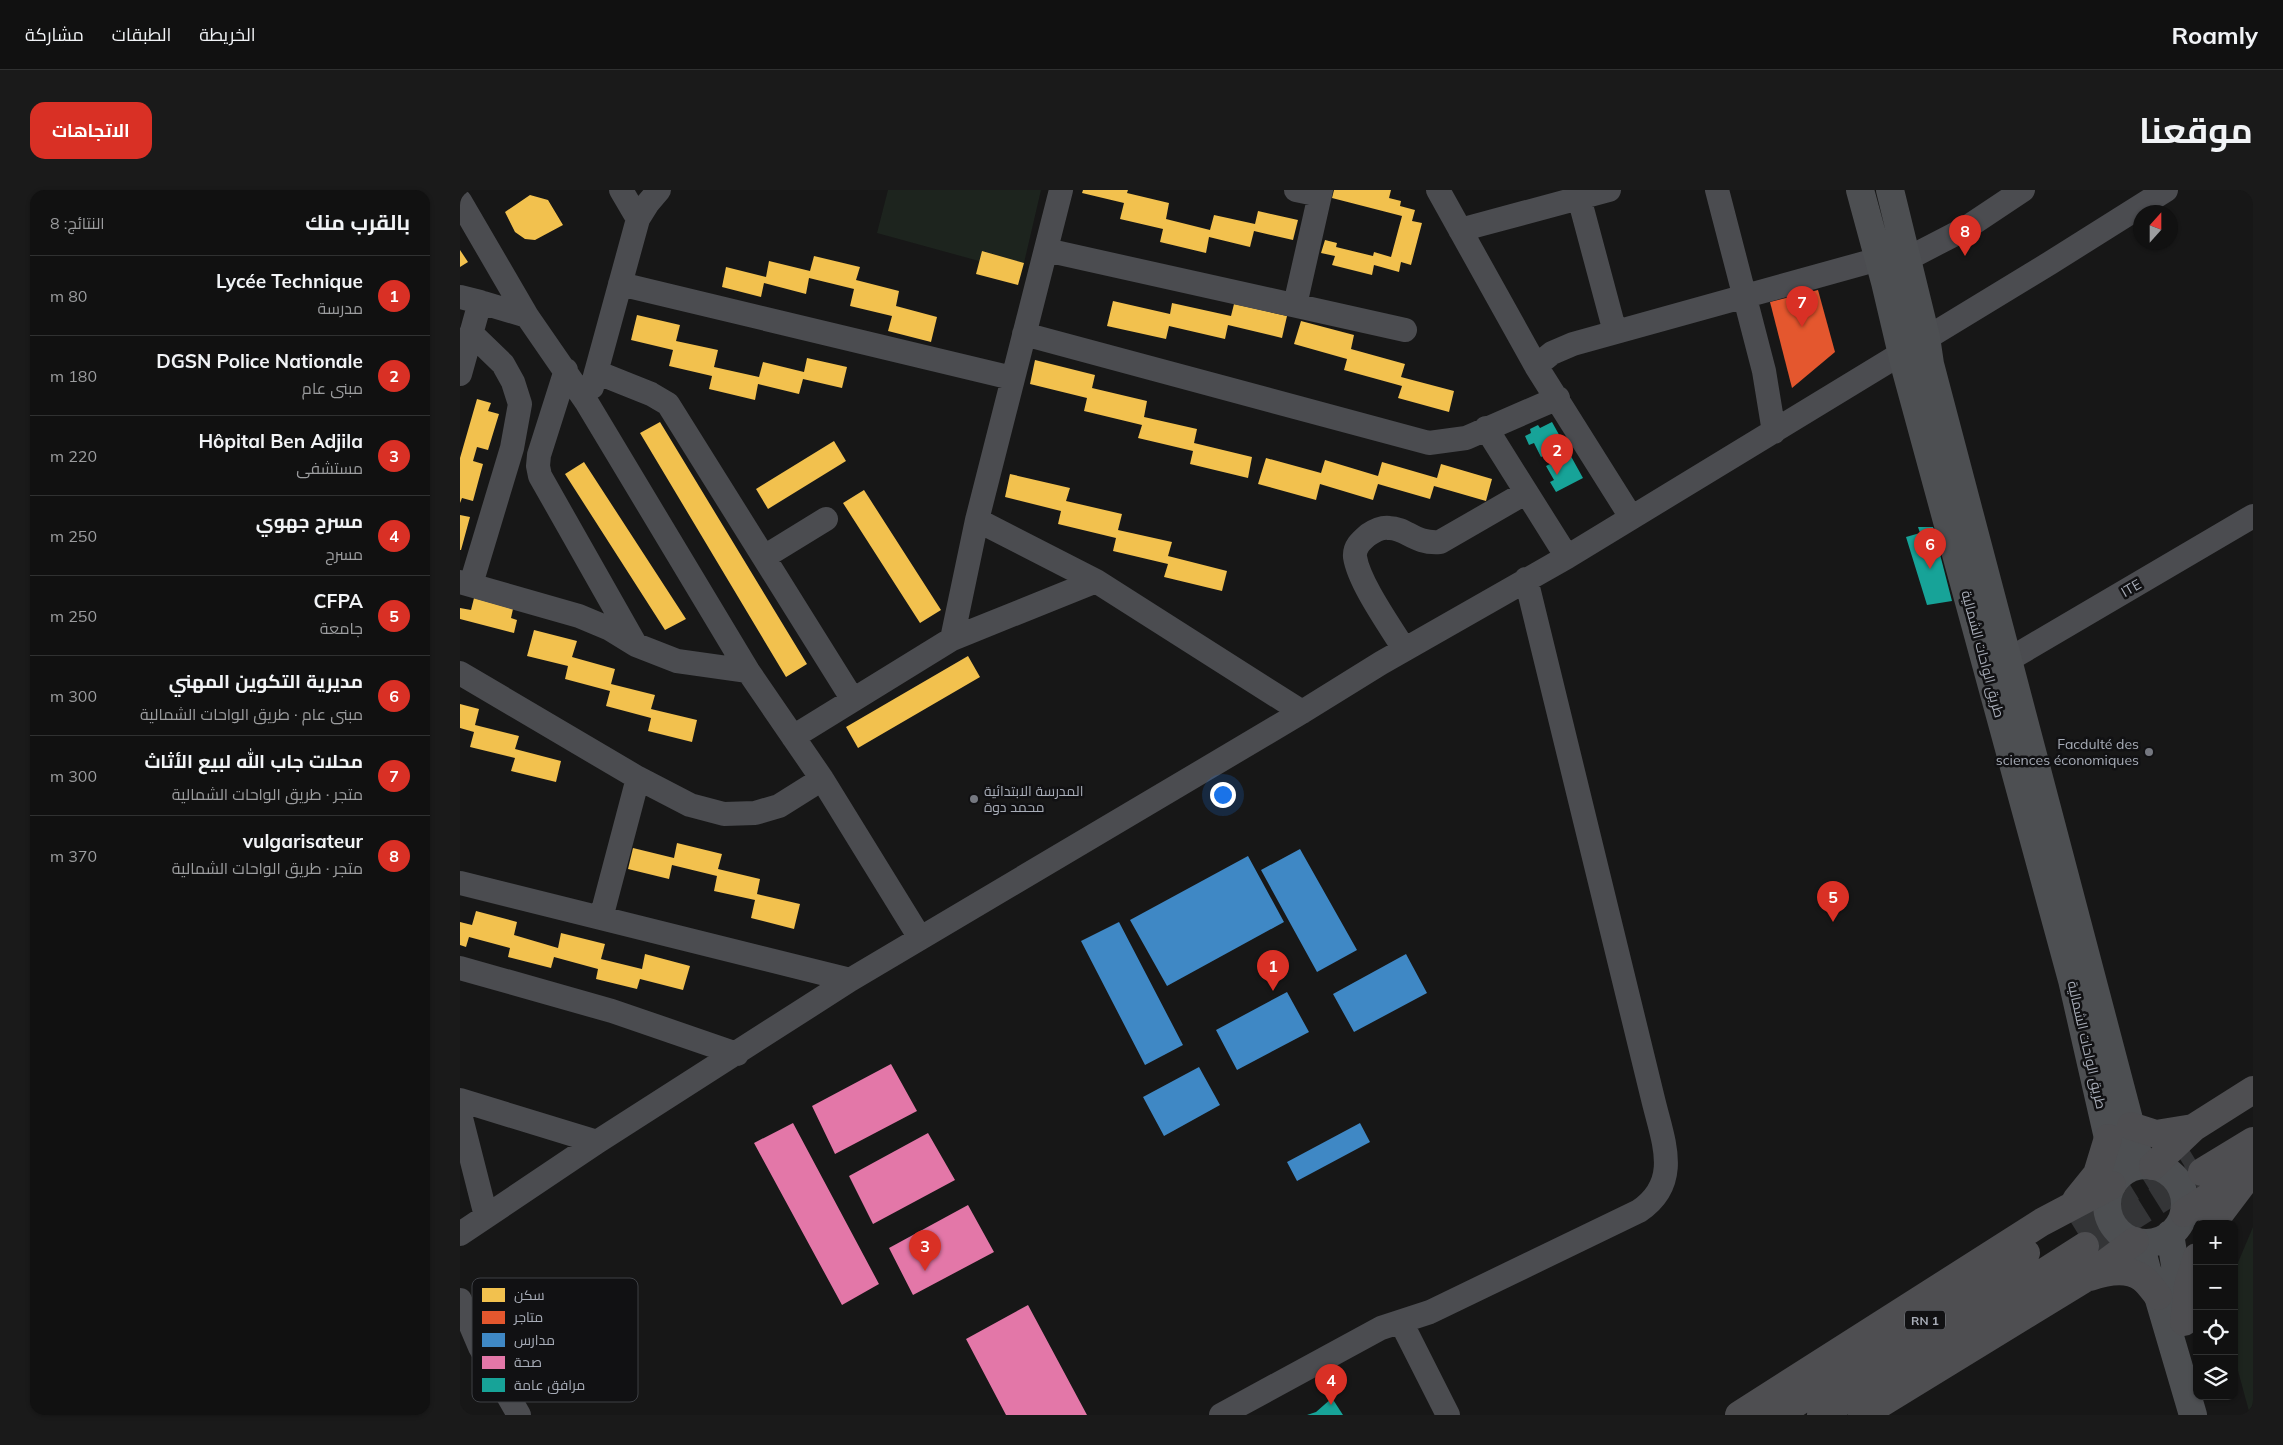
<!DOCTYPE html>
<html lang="ar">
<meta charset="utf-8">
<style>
:root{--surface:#111;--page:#1a1a1a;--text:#f1f3f6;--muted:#9c9d9f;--line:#303131;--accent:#d93025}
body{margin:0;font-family:Mulish,Cairo,sans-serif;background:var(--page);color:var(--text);direction:rtl}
.controls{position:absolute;right:15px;bottom:15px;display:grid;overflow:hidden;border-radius:10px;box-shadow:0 1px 4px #0004}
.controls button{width:45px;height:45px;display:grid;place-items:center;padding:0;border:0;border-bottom:1px solid var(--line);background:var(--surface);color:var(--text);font:25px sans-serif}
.compass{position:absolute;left:1673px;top:15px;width:45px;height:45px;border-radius:50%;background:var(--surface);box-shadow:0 1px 4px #0004;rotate:21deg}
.you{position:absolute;left:762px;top:604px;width:18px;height:18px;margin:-12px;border:4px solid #fff;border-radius:50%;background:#1a73e8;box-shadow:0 0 0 8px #1a73e833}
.badge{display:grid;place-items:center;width:32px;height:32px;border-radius:50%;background:var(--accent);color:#fff;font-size:16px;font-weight:700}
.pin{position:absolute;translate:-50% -41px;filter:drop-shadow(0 1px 2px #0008)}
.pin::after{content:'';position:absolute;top:26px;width:18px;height:15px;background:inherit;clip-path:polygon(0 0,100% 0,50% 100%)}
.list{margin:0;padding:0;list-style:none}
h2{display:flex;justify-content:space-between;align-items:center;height:65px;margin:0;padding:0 20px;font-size:21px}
h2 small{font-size:16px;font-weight:400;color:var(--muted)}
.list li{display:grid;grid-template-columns:32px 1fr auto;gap:15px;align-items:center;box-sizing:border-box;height:80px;padding:0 20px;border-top:1px solid var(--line)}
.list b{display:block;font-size:19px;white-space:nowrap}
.list p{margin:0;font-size:16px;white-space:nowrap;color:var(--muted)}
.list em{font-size:16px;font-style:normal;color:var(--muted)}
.icon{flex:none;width:28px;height:28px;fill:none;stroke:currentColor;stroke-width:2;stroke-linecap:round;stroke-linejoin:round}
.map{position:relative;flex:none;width:1793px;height:1225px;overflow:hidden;direction:ltr;border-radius:15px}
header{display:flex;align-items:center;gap:30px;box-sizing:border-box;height:70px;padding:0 25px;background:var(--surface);border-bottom:1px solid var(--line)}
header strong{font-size:24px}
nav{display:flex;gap:28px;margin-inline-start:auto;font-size:18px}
.intro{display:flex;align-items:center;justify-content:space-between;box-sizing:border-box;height:120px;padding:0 30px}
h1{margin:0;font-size:35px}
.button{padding:12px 22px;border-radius:15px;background:var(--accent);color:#fff;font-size:18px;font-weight:700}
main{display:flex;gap:30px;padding:0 30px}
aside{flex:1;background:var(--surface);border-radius:15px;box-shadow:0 1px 4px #0004}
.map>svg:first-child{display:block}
.green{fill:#1d241e}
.homes{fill:#f2c14e}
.shops{fill:#e4572e}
.schools{fill:#3f88c5}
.health{fill:#e377a8}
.public{fill:#17a398}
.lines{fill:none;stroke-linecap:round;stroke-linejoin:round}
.highway-tunnel{stroke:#343537;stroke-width:28;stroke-dasharray:28 14;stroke-linecap:butt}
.minor{stroke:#4b4c50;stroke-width:24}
.major{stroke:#4d4f52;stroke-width:28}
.highway{stroke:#4e4e51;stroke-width:28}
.poi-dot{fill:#757880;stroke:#111113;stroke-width:2}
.labels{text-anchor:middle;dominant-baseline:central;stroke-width:5;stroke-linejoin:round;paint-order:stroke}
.shield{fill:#111113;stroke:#7b7e86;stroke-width:1}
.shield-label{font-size:12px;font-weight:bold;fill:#a8adb8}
.street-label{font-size:14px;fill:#a8adb8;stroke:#111113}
.poi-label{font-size:14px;fill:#a8adb8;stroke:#111113;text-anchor:end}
.key{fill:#111113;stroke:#3e4045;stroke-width:1}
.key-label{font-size:14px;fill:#a8adb8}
</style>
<header>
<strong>Roamly</strong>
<nav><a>الخريطة</a><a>الطبقات</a><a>مشاركة</a></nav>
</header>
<div class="intro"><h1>موقعنا</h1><a class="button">الاتجاهات</a></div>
<main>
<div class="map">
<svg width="1793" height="1225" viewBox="0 0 1793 1225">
<rect width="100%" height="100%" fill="#171717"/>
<path class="green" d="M428,0H581L564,73L522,61L519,71L417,43Z
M1793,1037V1225H1790L1774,1166V1082Z"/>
<path class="homes" d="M623,0H668L667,3L709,13L706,29L750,40L754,25L795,34L798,21L838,30L833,50L794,41L790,57L749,47L746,63L700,52L703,39L660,29L664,13L622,3Z
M874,0H931L929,8L941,11L940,16L955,20L952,31L962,33L951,75L941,72L939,82L914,75L912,85L872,75L875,66L861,63L865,50L877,53L876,57L913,66L914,62L931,67L942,26L872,8Z
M70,5L88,10L103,35L75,50L65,49L55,42L45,22Z
M0,60L8,72L0,77Z
M522,61L564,73L558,95L516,84Z
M354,66L400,77L396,90L439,101L436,116L477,127L471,152L428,141L432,126L390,116L394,99L349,88L346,104L304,93L301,107L262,97L266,77L306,87L309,71L350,81Z
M653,111L710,124L712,113L771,126L774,114L827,126L822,148L768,135L765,149L709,136L706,149L647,136Z
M177,125L220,135L216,151L258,160L254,177L299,187L303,172L344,182L347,168L387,177L382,198L343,189L339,204L298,194L295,210L249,199L252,186L209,176L213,160L171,150Z
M841,131L894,145L891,159L945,174L941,187L994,201L989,222L938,208L942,196L884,180L887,169L834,154Z
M575,170L635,185L632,198L687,211L684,227L737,239L734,253L792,267L788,288L730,274L733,261L678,248L682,235L624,221L627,208L570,194Z
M17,209L31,213L28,221L39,224L28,260L17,257L13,271L23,274L13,311L2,308L0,313V268Z
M200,232L347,474L326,487L180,243Z
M374,251L386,271L308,319L296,299Z
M806,268L861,283L865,270L918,286L922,272L977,288L981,274L1032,289L1026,311L974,296L970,309L918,294L913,310L860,294L856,310L798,294Z
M124,272L226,429L205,440L105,284Z
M550,284L610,298L606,311L662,324L658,340L712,352L708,366L767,381L762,401L704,387L708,374L653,361L656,348L598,334L601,321L545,307Z
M404,300L481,420L460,433L383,313Z
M0,325L10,327L1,360H0Z
M14,408L53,419L51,428L57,430L54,443L0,429V418L11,420Z
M74,440L117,451L112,467L155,479L151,494L195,505L191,519L237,530L232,552L188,541L191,528L146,516L150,501L105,489L108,476L67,466Z
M508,466L520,487L398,558L386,537Z
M0,514L19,519L15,535L59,546L55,559L101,571L96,592L51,581L55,568L10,557L14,542L0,538Z
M217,653L262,664L258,679L300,689L297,704L340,714L334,739L291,728L295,710L254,701L257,686L212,675L209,689L168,679L173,658L214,668Z
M16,721L57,732L54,745L98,758L101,743L145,754L141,769L182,779L185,764L230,776L223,800L180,789L177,799L136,789L138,779L94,767L91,778L48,767L50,758L9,747L6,757L0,755V732L12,735Z"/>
<path class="shops" d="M1358,100L1375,162L1332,198L1310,112Z"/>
<path class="schools" d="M840,659L897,760L857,782L801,680Z
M788,666L824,732L707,796L670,730Z
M659,732L723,855L685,875L621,751Z
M946,764L967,803L894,842L873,804Z
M827,802L849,842L777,880L756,840Z
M739,877L760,915L704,946L683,907Z
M900,933L910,952L837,991L827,972Z"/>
<path class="health" d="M431,874L457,921L375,964L352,916Z
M333,933L419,1094L382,1115L294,953Z
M468,943L495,990L413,1034L389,986Z
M508,1015L534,1062L453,1105L429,1058Z
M568,1115L627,1225H546L506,1149Z"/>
<path class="public" d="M1092,232L1123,288L1096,302L1090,292L1094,290L1086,276L1092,273L1088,264L1081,267L1074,253L1069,255L1065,246L1071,243L1070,239L1078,235L1080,238Z
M1458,337H1473L1492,411L1467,415L1446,347L1460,343Z
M872,1208L883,1225H847L856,1222Z"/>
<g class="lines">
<path class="highway-tunnel" d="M1612,1034L1730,961
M1625,1056L1742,982"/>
<path class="minor" d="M161,0L178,29
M836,0L860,5
M978,0L1076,176L1171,327
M1117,0L1155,142
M1257,0L1304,181L1314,242
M0,11L67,126L127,213L288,481L362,589L460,748
M1000,40L1149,0
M586,60L945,140
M1447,69L1503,40L1563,0
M160,94L552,188
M0,107L20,112
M835,115L861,0
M564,144L969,253L1006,248L1098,208
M1076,176L1092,163L1113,154L1419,69
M106,180L79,265L78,276L80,286L174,452
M136,182L191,204L208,214L393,510
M0,184L20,112L67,126
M132,197L178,29L188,13L199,0
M1026,238L1107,367
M517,330L636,391L842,522
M304,367L366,329
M0,392L119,426L150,439L176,455L217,471L288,481
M11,394L52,258L60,214L53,192L43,174L11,143
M492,449L636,391
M944,459C930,436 899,393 895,367C894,357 901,351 908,345C914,341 922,337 929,338C947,338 954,354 980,352L1065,303
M1548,470L1793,326
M0,483L178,588L230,615L264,624L295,623L319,616L362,589
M333,547L492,449L517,330L601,0
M0,693L390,790
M141,728L178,588
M0,778L152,821L277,864
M0,910L137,952
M0,924L26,1026
M0,1044L137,952L390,790L842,522L921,473L1107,367L1590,73L1706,0
M0,1110L20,1157L59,1225
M941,1132L988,1225
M761,1225L921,1138L970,1122L1179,1021C1222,992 1203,951 1193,909L1066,389"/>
<path class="major" d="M1400,0L1425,92L1445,177L1612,790L1648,948L1659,986
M1430,0L1466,147L1470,174L1681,975
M1647 1014a39 39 0 1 1 78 0a39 39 0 1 1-78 0Z
M1710,1044L1723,1125
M1680,1053L1687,1080L1698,1106L1733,1225"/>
<path class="highway" d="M1671,936L1696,944L1733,938
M1693,976L1733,938L1793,900
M1742,982L1793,951
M1616,1010L1637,984L1648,948
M1724,1023L1793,978
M1752,1034L1783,993
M1630,1087C1645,1082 1667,1077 1682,1088C1688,1092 1693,1100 1698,1106
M1724,1132L1728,1096L1737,1067
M1279,1225L1582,1032L1652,995
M1318,1225L1566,1063
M1361,1225L1625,1056
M1402,1225L1624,1089L1675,1051"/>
</g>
<g class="poi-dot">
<circle cx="1689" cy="562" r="5"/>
<circle cx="514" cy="609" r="5"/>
</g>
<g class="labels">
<rect class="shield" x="1445" y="1120.5" width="40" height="19" rx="4"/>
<g class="shield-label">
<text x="1465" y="1130">RN 1</text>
</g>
<g class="street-label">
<text transform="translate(1671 398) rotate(-30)">ITE</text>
<text transform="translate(1523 464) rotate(75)">طريق الواحات الشمالية</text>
<text transform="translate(1627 855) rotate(77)">طريق الواحات الشمالية</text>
</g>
<g class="poi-label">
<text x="1679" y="554">Facdulté des<tspan x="1679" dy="16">sciences économiques</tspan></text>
<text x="524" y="601" text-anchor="start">المدرسة الابتدائية<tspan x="524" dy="16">محمد دوة</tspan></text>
</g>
</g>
<rect x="12" y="1088" width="166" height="124" rx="8" class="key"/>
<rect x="22" y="1098" width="23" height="14" fill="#f2c14e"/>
<rect x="22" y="1121" width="23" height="13" fill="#e4572e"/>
<rect x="22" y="1143" width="23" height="14" fill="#3f88c5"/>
<rect x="22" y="1166" width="23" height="13" fill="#e377a8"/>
<rect x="22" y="1188" width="23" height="14" fill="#17a398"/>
<g class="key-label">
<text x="54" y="1110">سكن</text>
<text x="54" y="1132">متاجر</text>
<text x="54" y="1155">مدارس</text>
<text x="54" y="1177">صحة</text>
<text x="54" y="1200">مرافق عامة</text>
</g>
</svg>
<div class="controls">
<button>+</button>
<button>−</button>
<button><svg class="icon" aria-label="locate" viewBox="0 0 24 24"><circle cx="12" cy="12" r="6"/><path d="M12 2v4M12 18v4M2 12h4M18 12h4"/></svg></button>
<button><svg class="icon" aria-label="layers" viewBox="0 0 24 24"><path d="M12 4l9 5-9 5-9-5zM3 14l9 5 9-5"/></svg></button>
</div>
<svg class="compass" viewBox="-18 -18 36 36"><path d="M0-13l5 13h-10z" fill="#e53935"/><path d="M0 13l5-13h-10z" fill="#9c9d9f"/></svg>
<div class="you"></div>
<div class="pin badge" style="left:813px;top:801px">1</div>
<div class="pin badge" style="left:1097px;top:285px">2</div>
<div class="pin badge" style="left:465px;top:1081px">3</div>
<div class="pin badge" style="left:871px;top:1215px">4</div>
<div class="pin badge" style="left:1373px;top:732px">5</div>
<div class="pin badge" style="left:1470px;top:379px">6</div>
<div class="pin badge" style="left:1342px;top:137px">7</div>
<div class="pin badge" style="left:1505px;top:66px">8</div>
</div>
<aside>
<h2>بالقرب منك<small>النتائج: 8</small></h2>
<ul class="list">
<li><span class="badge">1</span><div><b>Lycée Technique</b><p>مدرسة</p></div><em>80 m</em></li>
<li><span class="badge">2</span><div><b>DGSN Police Nationale</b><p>مبنى عام</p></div><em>180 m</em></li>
<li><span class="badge">3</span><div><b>Hôpital Ben Adjila</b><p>مستشفى</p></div><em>220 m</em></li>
<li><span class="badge">4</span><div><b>مسرح جهوي</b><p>مسرح</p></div><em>250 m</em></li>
<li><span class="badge">5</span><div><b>CFPA</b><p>جامعة</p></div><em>250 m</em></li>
<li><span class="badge">6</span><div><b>مديرية التكوين المهني</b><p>مبنى عام · طريق الواحات الشمالية</p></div><em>300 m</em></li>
<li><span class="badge">7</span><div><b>محلات جاب الله لبيع الأثاث</b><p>متجر · طريق الواحات الشمالية</p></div><em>300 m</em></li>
<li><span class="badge">8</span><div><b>vulgarisateur</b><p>متجر · طريق الواحات الشمالية</p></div><em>370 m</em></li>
</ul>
</aside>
</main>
